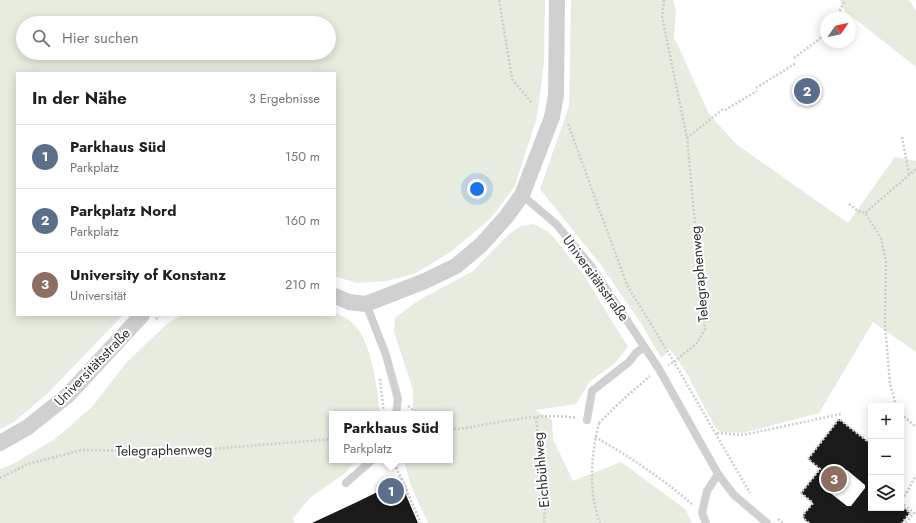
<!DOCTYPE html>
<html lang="de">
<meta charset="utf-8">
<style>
:root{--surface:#fff;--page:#f6f6f6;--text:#202124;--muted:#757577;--line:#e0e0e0;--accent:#e63946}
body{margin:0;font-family:Jost,sans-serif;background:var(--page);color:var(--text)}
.controls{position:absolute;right:12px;bottom:12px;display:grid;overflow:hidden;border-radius:0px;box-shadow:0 2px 10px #0003}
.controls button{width:36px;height:36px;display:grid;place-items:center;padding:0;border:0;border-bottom:1px solid var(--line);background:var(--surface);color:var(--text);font:20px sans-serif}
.compass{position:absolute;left:820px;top:12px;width:36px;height:36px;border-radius:50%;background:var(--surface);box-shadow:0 2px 10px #0003;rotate:56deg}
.you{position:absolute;left:477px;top:189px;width:14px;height:14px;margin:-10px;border:3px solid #fff;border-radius:50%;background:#1a73e8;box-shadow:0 0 0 6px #1a73e833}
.badge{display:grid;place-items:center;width:26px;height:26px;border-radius:50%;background:var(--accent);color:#fff;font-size:13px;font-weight:700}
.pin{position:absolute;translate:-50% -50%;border:2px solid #fff;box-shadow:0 1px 4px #0006}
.popup{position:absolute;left:329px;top:411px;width:124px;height:52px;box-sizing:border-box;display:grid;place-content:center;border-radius:0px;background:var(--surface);filter:drop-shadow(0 1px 3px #0005);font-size:13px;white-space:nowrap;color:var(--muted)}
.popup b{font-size:15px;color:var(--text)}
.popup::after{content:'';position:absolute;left:50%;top:100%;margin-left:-8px;border:8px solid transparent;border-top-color:var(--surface)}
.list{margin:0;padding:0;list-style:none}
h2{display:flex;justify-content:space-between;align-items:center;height:52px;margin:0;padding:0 16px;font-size:17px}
h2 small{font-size:13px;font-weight:400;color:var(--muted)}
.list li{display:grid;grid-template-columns:26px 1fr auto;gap:12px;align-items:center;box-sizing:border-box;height:64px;padding:0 16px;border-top:1px solid var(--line)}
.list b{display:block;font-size:15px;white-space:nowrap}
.list p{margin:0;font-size:13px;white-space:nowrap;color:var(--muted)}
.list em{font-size:13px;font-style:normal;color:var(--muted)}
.icon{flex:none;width:22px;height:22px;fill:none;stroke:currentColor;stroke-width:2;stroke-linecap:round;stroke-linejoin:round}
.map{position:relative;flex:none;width:916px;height:523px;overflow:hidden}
.search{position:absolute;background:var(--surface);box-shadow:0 2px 10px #0003;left:16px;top:16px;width:320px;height:44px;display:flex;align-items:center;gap:10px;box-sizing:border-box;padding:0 14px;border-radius:22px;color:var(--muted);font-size:15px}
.panel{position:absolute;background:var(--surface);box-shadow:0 2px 10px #0003;left:16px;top:72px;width:320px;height:244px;border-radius:0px}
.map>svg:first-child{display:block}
.green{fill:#e6ecdf;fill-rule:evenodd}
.building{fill:#1a1a1a;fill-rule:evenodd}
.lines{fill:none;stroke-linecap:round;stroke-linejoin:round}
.path{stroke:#cdcdcd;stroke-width:2.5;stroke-dasharray:2 2;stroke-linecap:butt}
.lane{stroke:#d0d0d0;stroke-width:8}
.street{stroke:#d0d0d0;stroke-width:16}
.street-bridge{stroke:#d0d0d0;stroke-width:16}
.labels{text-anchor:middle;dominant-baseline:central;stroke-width:4;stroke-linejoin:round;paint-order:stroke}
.street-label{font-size:14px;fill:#333;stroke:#fff}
</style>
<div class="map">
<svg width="916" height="523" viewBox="0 0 916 523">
<rect width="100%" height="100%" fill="#fff"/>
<path class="green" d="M0,0H545L544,63L537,117L515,186L491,218L452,251L416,273L387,281L356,283L335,276V73H17V315H123L48,393L14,422L0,429ZM23,23H329V53H23Z
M571,0H673L676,11L674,37L709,114L736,144L848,223L895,157L916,161V352L873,322L819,413L743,433L720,432L715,427L686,372L670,349L661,358L642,325L601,265L540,189L569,106Z
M840,0H909L916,11V67L845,11Z
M534,224L550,233L584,275L628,347L615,363L590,381L576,404L535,410L552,420L553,439L573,481L621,462L685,509L692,523H428L411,486L404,460H450V414H413V390L394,332L395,318L419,300L473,271L509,234L521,226Z
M335,313C339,315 345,317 349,320C372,336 377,388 380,414H332V460H357L345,473L310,498L293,518L294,523H0V469L11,465L55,439L92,407L126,363L168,323L182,315H335Z"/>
<path class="building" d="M839,419L871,444V508H901V505L910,513L902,523H809L804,519L803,515L813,503L801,493L820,469L808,459ZM843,470H847L865,485V488L851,506H847L829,492V488Z
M400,481L418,523H312L357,502Z"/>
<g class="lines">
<path class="path" d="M499,0L512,79L531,102
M664,0L662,16L687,138L705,329L697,343L674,362L668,365
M836,18L845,0
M794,58L826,34
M756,88L796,63
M725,110L757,91
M568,124L627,285L674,362L750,493
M902,137L909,174
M687,138L723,109
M849,204L858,211L865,213
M156,319L160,315
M380,379L384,414
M408,406L418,414
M896,406L890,383L885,325L886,262L881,238L865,213L916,169
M901,414L916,427
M536,417L545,504L544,523
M599,423L618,404L650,376
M599,423C591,455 588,492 600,523
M450,428L459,429C498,423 538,412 577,418
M717,433L743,435L841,414
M595,437C629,456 663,479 693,505
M393,460L421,523
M901,468V469
M0,478L28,464L82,450L176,452L332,439
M901,490L904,492L901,495
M901,499L906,494L916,475
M901,502L914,513L906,523
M901,505L910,513L902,523
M778,519L783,523
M809,523L804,519L803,515L813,503L801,493L820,469L808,459L839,419L871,444"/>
<path class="lane" d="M522,195L556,224L591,266L659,369L718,474L734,495L767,523
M366,304L386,355L398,399L396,414
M587,420L592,391L629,362L636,353L644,347
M346,483L372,460
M706,523L702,513L707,491L718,474"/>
<path class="street" d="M556,95L557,0
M335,296L349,302L366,304L425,281L456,266L481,245L506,217L522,195L552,117
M0,443L28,427L68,395L142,315"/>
<path class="street-bridge" d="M552,117L556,95"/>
</g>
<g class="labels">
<g class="street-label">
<text transform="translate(699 274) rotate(-95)">Telegraphenweg</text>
<text transform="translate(596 278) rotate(54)">Universitätsstraße</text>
<text transform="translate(92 367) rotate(-46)">Universitätsstraße</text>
<text transform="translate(164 450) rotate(-1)">Telegraphenweg</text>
<text transform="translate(541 470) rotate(-95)">Eichbühlweg</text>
</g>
</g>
</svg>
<div class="controls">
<button>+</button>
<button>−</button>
<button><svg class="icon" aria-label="layers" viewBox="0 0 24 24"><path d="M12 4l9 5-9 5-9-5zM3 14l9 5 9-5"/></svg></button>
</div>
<svg class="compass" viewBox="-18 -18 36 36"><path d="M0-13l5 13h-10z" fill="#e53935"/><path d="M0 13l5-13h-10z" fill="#757577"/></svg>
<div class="you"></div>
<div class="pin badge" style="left:391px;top:491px;background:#5c6f8a">1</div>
<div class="popup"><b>Parkhaus Süd</b>Parkplatz</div>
<div class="pin badge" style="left:807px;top:91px;background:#5c6f8a">2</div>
<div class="pin badge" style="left:834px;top:479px;background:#8d6e63">3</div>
<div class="search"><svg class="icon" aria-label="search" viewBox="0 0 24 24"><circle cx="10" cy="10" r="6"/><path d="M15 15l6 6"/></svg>Hier suchen</div>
<section class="panel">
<h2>In der Nähe<small>3 Ergebnisse</small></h2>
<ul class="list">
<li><span class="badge" style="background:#5c6f8a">1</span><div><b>Parkhaus Süd</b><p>Parkplatz</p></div><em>150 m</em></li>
<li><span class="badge" style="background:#5c6f8a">2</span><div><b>Parkplatz Nord</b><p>Parkplatz</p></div><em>160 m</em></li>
<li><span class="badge" style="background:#8d6e63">3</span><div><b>University of Konstanz</b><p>Universität</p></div><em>210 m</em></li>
</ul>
</section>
</div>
